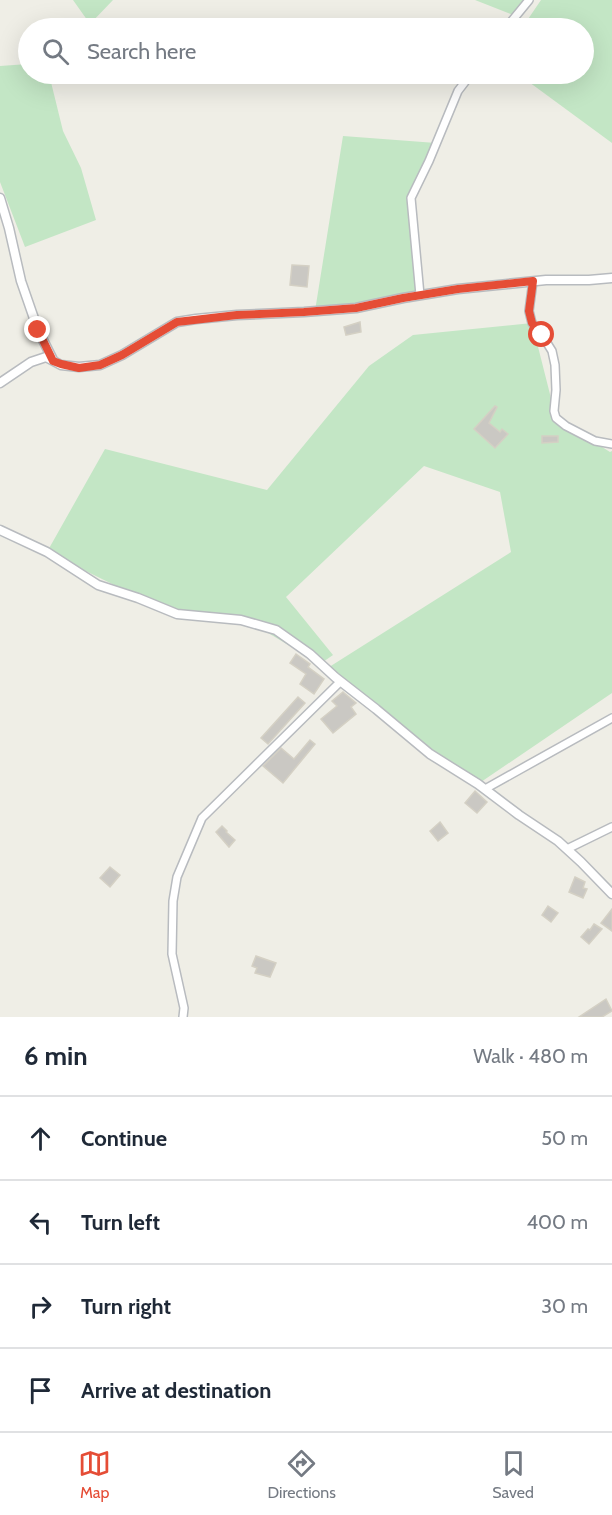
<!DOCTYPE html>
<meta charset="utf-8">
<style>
:root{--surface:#fff;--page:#f2f2f3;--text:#1f2937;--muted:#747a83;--line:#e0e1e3;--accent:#e54d36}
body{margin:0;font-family:Cabin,sans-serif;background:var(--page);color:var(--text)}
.stop{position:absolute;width:18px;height:18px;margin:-14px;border:4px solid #e54d36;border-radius:50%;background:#fff}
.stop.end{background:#e54d36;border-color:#fff;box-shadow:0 2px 6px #0008}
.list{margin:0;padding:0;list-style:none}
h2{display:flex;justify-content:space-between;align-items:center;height:78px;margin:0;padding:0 24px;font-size:26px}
h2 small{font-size:20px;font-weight:400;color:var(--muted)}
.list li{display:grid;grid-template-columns:39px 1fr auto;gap:18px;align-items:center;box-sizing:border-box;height:84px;padding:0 24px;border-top:2px solid var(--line)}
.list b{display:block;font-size:22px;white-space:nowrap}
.list em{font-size:20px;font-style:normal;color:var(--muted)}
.icon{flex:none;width:33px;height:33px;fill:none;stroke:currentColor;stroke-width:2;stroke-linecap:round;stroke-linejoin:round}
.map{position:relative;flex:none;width:612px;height:1017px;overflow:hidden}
.search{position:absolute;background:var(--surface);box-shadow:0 6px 24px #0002;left:18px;right:18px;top:18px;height:66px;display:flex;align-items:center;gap:15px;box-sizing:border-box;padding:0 21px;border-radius:33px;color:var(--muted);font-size:22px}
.sheet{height:414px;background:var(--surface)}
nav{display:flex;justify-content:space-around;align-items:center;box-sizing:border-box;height:84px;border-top:2px solid var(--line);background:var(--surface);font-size:16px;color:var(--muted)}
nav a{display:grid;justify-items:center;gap:3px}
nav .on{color:var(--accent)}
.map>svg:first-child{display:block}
.green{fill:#c3e6c5}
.building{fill:#cac8c3;stroke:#d4d0c4;stroke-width:1.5}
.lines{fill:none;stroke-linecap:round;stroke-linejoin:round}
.minor-casing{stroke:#b8bbbf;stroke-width:10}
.tertiary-casing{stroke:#b8bbbf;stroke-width:11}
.minor{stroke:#fff;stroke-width:7}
.tertiary{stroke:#fff;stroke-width:8}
.route{stroke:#e54d36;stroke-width:8}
</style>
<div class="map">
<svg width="612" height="1017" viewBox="0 0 612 1017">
<rect width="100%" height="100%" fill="#efeee6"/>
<path class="green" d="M73,0H113L90,24Z
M475,0H527L516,16Z
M541,0H612V143L518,74H584V28H522Z
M28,64V74H49L63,131L81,168L96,220L25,247L0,182V66Z
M343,136L436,143L411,198L420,295L315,311Z
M532,323L556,418L610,452L612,451V693L478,784L326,669L511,552L500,492L424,466L286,597L333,655L320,664L250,622L157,606L47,552L105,449L267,490L369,366L413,335Z"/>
<path class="building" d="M292,265L309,266L307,287L290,285Z
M360,322L361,332L346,335L344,327Z
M495,406L497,407L489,423L500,432L502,429L508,434L495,448L474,429Z
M542,436H558V442L542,443Z
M296,654L310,664L308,667L324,679L314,694L300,684L306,674L290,663Z
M343,692L356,703L351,707L356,714L333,733L321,719L337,706L332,701Z
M298,697L305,703L268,744L261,738Z
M310,740L315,744L283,783L263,766L281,748L294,759Z
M475,791L487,802L477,813L465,803Z
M440,822L448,833L438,841L430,831Z
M222,826L227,831L226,832L235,840L229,847L216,832Z
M110,867L120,875L110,887L100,878Z
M575,877L585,882L583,888L587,889L583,898L569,892Z
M548,906L558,913L551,922L542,915Z
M612,909V931L601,923Z
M594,924L602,929L589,944L581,937L588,929L590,930Z
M256,956L276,963L270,977L255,973L257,968L252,966Z
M606,999L612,1011L602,1017H579Z"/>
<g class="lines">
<g class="minor-casing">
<path id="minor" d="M506,28L529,0
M533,281L529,311L532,323L542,335L552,351L555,365L556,390L554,411L556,418L566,426L595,441L612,444
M420,295L411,198L429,161L458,91L471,74
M485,789L612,718
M567,849L612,827
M183,1017L184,1008L172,954L173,901L177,877L202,818L340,682"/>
</g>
<g class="tertiary-casing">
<path id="tertiary" d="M0,198L9,228L21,281L38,330L53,360
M0,383L31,362L46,357L61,365L79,367L100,365L122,355L177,322L196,319L237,315L304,312L356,308L403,298L458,289L546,280H589L612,278
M0,530L47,552L98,585L138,598L177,614L241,620L276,630L310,654L335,677L376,709L430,754L478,784L519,815L558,841L581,862L612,894"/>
</g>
<use href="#minor" class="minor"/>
<use href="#tertiary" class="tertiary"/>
</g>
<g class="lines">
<path class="route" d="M38,330L53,361L61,364L79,368L100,365L122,355L177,322L237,315L304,312L356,308L403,298L458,289L533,281L529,311L532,323L542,335"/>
</g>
</svg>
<div class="stop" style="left:542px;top:335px"></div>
<div class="stop end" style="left:38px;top:330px"></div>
<div class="search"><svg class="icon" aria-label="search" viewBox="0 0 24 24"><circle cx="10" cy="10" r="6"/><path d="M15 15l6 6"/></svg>Search here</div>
</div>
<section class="sheet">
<h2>6 min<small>Walk · 480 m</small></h2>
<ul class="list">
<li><svg class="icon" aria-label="ahead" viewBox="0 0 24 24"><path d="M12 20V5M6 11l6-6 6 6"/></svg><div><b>Continue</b></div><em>50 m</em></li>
<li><svg class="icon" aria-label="left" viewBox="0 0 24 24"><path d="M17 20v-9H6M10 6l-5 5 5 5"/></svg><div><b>Turn left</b></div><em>400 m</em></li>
<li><svg class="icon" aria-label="right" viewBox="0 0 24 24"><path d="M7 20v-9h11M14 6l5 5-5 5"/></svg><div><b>Turn right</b></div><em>30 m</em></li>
<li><svg class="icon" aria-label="arrive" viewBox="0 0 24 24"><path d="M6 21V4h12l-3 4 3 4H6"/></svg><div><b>Arrive at destination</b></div></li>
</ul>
</section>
<nav>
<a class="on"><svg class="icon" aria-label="map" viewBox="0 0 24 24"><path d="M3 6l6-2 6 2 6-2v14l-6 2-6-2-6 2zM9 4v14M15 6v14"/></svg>Map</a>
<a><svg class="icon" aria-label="directions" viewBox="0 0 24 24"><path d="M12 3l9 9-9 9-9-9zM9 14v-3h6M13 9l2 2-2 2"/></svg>Directions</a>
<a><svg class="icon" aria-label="saved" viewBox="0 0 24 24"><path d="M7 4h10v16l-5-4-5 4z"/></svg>Saved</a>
</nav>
